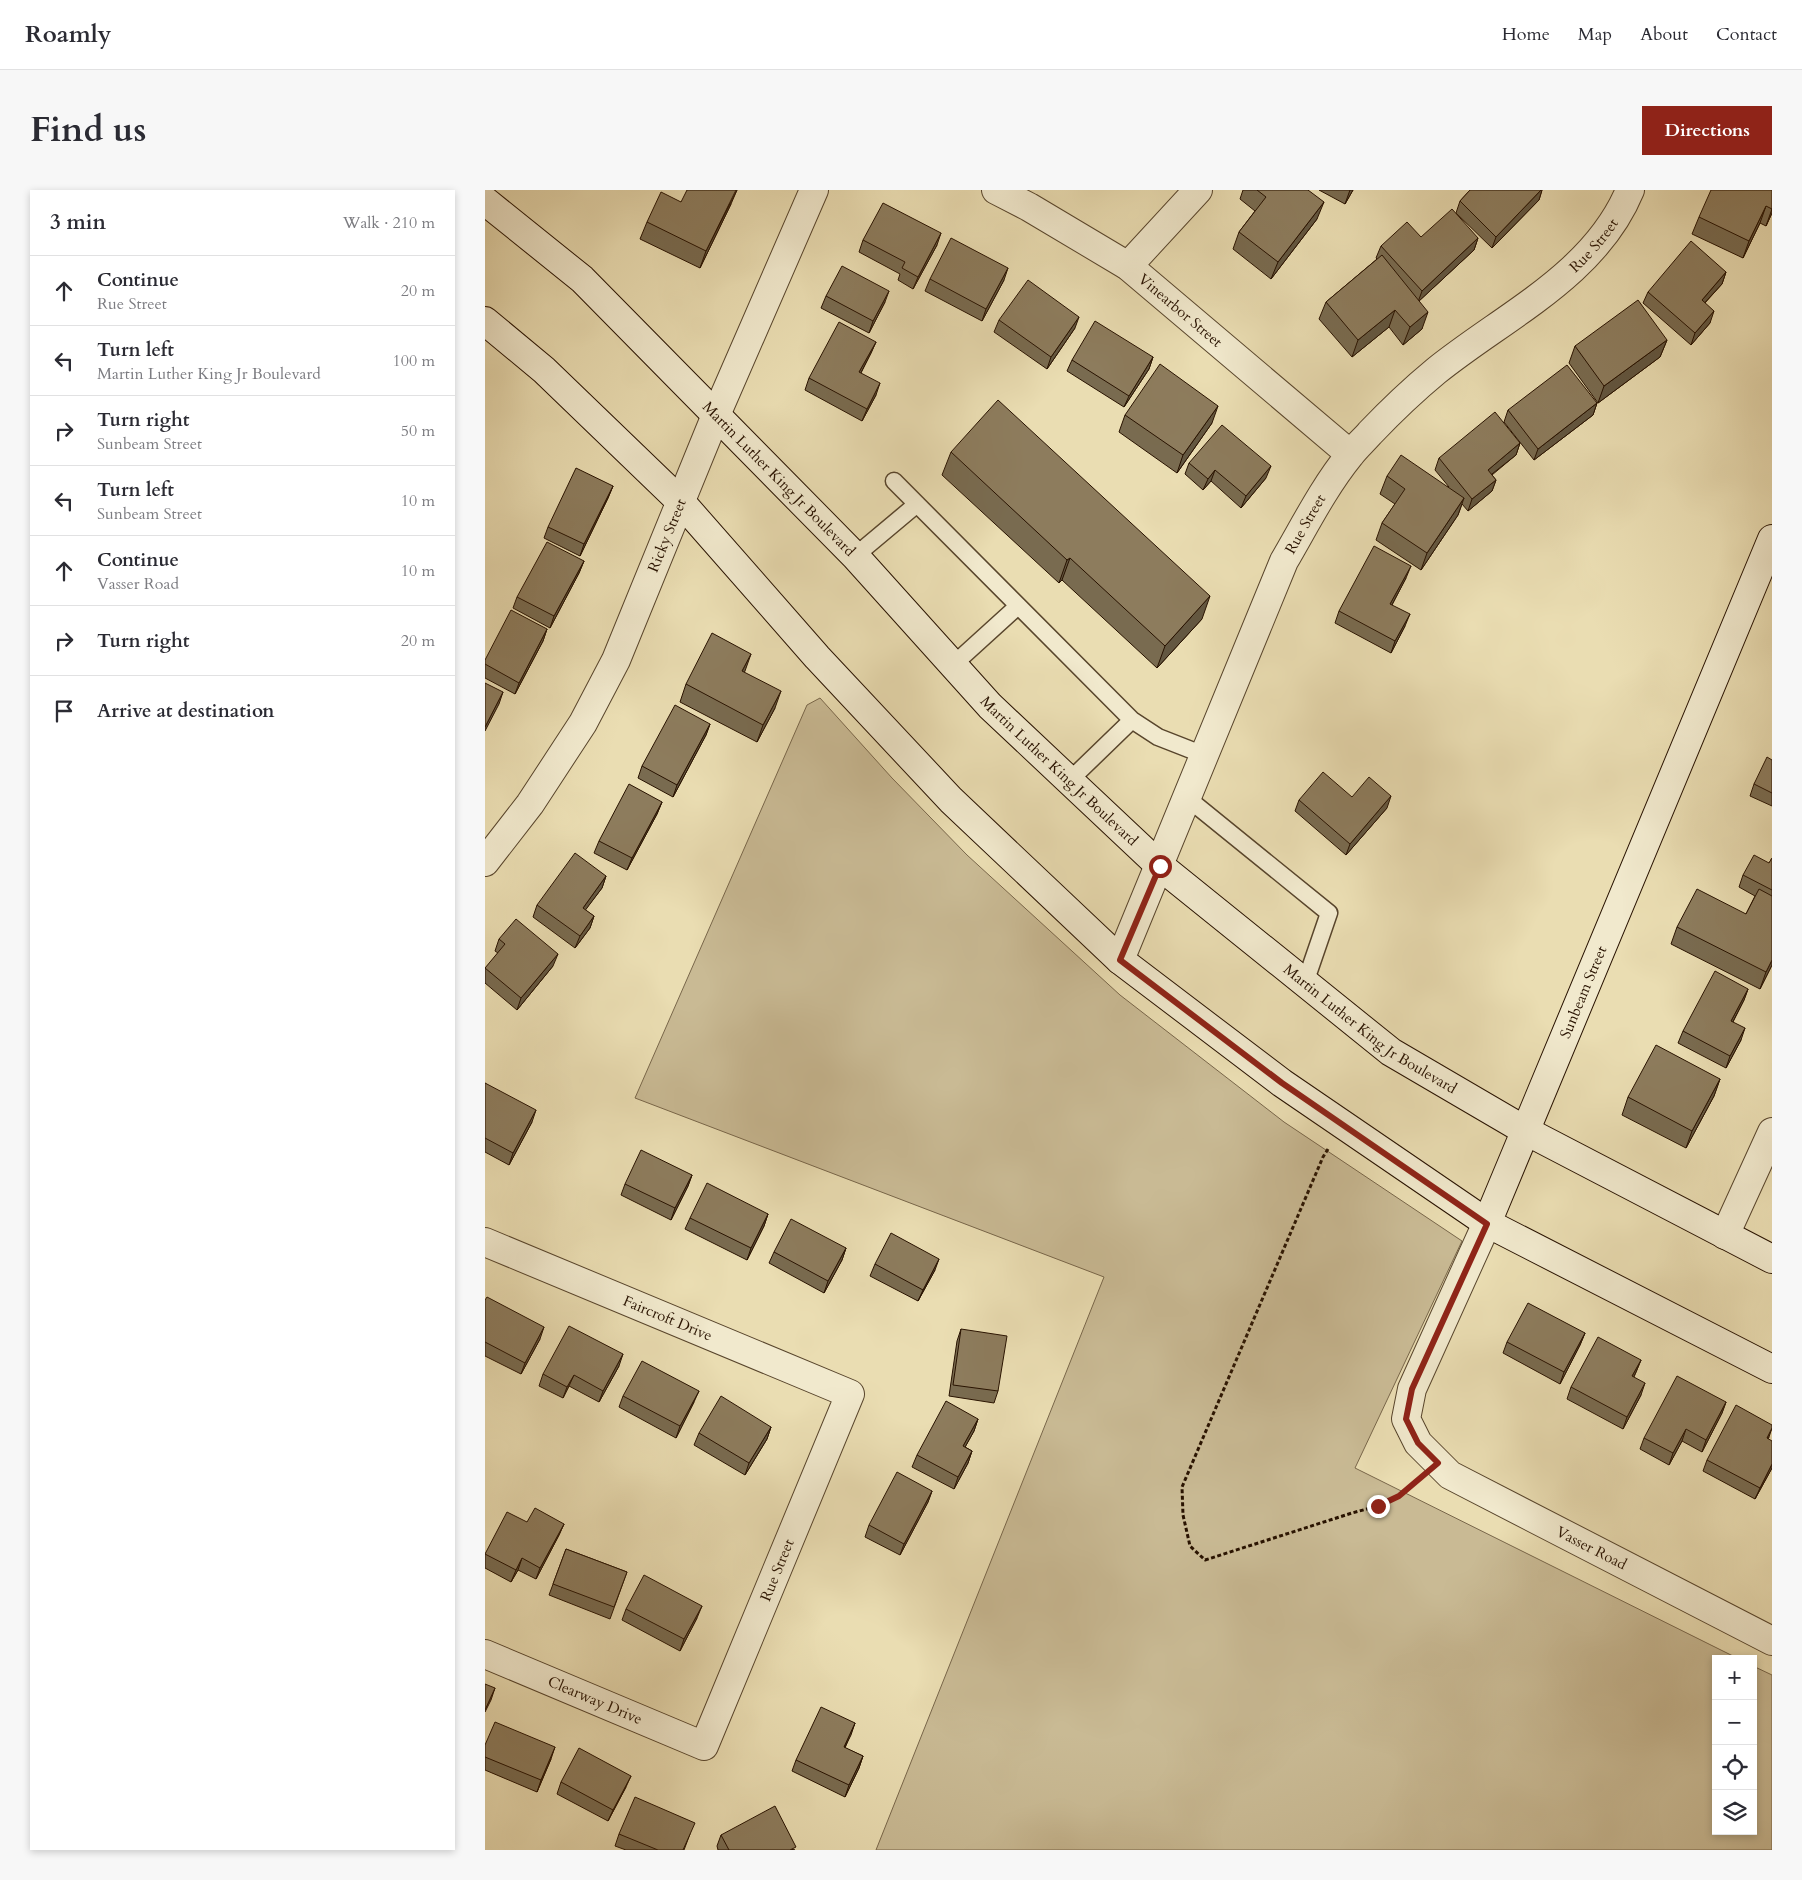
<!DOCTYPE html>
<meta charset="utf-8">
<style>
:root{--surface:#fff;--page:#f7f7f7;--text:#2b2b33;--muted:#7c7c81;--line:#e1e1e2;--accent:#8f2418}
body{margin:0;font-family:Cardo,serif;background:var(--page);color:var(--text)}
.controls{position:absolute;right:15px;bottom:15px;display:grid;overflow:hidden;border-radius:0px;box-shadow:0 2px 8px #0003}
.controls button{width:45px;height:45px;display:grid;place-items:center;padding:0;border:0;border-bottom:1px solid var(--line);background:var(--surface);color:var(--text);font:25px sans-serif}
.stop{position:absolute;width:15px;height:15px;margin:-11px;border:4px solid #8f2418;border-radius:50%;background:#fff}
.stop.end{background:#8f2418;border-color:#fff;box-shadow:0 1px 5px #0008}
.list{margin:0;padding:0;list-style:none}
h2{display:flex;justify-content:space-between;align-items:center;height:65px;margin:0;padding:0 20px;font-size:21px}
h2 small{font-size:16px;font-weight:400;color:var(--muted)}
.list li{display:grid;grid-template-columns:32px 1fr auto;gap:15px;align-items:center;box-sizing:border-box;height:70px;padding:0 20px;border-top:1px solid var(--line)}
.list b{display:block;font-size:19px;white-space:nowrap}
.list p{margin:0;font-size:16px;white-space:nowrap;color:var(--muted)}
.list em{font-size:16px;font-style:normal;color:var(--muted)}
.icon{flex:none;width:28px;height:28px;fill:none;stroke:currentColor;stroke-width:2;stroke-linecap:round;stroke-linejoin:round}
.map{position:relative;flex:none;width:1287px;height:1660px;overflow:hidden;border-radius:0px}
header{display:flex;align-items:center;gap:30px;box-sizing:border-box;height:70px;padding:0 25px;background:var(--surface);border-bottom:1px solid var(--line)}
header strong{font-size:24px}
nav{display:flex;gap:28px;margin-inline-start:auto;font-size:18px}
.intro{display:flex;align-items:center;justify-content:space-between;box-sizing:border-box;height:120px;padding:0 30px}
h1{margin:0;font-size:35px}
.button{padding:12px 22px;border-radius:0px;background:var(--accent);color:#fff;font-size:18px;font-weight:700}
main{display:flex;gap:30px;padding:0 30px}
aside{flex:1;background:var(--surface);border-radius:0px;box-shadow:0 2px 8px #0003}
.map>svg:first-child{display:block}
.green{fill:#c9ba94;stroke:#78664a}
.lines{fill:none;stroke-linecap:round;stroke-linejoin:round}
.lane-casing{stroke:#58452c;stroke-width:19}
.street-casing{stroke:#58452c;stroke-width:30}
.secondary-casing{stroke:#281200;stroke-width:30}
.path{stroke:#281200;stroke-width:3;stroke-dasharray:4 2.5;stroke-linecap:butt}
.lane{stroke:#f1e9cd;stroke-width:16}
.street{stroke:#f1e9cd;stroke-width:28}
.secondary{stroke:#f1e9cd;stroke-width:28}
.wall{fill:#796b50;stroke:#281200}
.shaded-wall{fill:#635741;stroke:#281200}
.building{fill:#8d7c5d;stroke:#281200}
.route{stroke:#8f2418;stroke-width:6}
.labels{text-anchor:middle;dominant-baseline:central;stroke-width:4;stroke-linejoin:round;paint-order:stroke}
.street-label{font-size:15px;fill:#281200;stroke:#f1e9cd}
</style>
<header>
<strong>Roamly</strong>
<nav><a>Home</a><a>Map</a><a>About</a><a>Contact</a></nav>
</header>
<div class="intro"><h1>Find us</h1><a class="button">Directions</a></div>
<main>
<aside>
<h2>3 min<small>Walk · 210 m</small></h2>
<ul class="list">
<li><svg class="icon" aria-label="ahead" viewBox="0 0 24 24"><path d="M12 20V5M6 11l6-6 6 6"/></svg><div><b>Continue</b><p>Rue Street</p></div><em>20 m</em></li>
<li><svg class="icon" aria-label="left" viewBox="0 0 24 24"><path d="M17 20v-9H6M10 6l-5 5 5 5"/></svg><div><b>Turn left</b><p>Martin Luther King Jr Boulevard</p></div><em>100 m</em></li>
<li><svg class="icon" aria-label="right" viewBox="0 0 24 24"><path d="M7 20v-9h11M14 6l5 5-5 5"/></svg><div><b>Turn right</b><p>Sunbeam Street</p></div><em>50 m</em></li>
<li><svg class="icon" aria-label="left" viewBox="0 0 24 24"><path d="M17 20v-9H6M10 6l-5 5 5 5"/></svg><div><b>Turn left</b><p>Sunbeam Street</p></div><em>10 m</em></li>
<li><svg class="icon" aria-label="ahead" viewBox="0 0 24 24"><path d="M12 20V5M6 11l6-6 6 6"/></svg><div><b>Continue</b><p>Vasser Road</p></div><em>10 m</em></li>
<li><svg class="icon" aria-label="right" viewBox="0 0 24 24"><path d="M7 20v-9h11M14 6l5 5-5 5"/></svg><div><b>Turn right</b></div><em>20 m</em></li>
<li><svg class="icon" aria-label="arrive" viewBox="0 0 24 24"><path d="M6 21V4h12l-3 4 3 4H6"/></svg><div><b>Arrive at destination</b></div></li>
</ul>
</aside>
<div class="map">
<svg width="1287" height="1660" viewBox="0 0 1287 1660">
<rect width="100%" height="100%" fill="#eaddb2"/>
<filter id="stains"><feTurbulence type="fractalNoise" baseFrequency=".004" numOctaves="4"/><feColorMatrix values="0 0 0 0 .2 0 0 0 0 .09 0 0 0 0 .02 0 0 0 .5 -.17"/></filter>
<radialGradient id="worn" r=".72"><stop offset=".6" stop-color="#630" stop-opacity="0"/><stop offset="1" stop-color="#630" stop-opacity=".3"/></radialGradient>
<path class="green" d="M335,508L407,588L482,665L635,805L799,932L977,1051L870,1278L1254,1469H1231V1641H1268V1476L1287,1485V1660H391L619,1087L150,908L322,515Z"/>
<g class="lines">
<g class="lane-casing">
<path id="lane" d="M409,291L647,530L673,547L719,565
M370,366L432,314
M468,475L533,416
M584,591L647,530
M701,607L844,723L820,793"/>
</g>
<g class="street-casing">
<g id="street">
<path id="s1" d="M511,0L544,17L643,76L865,264"/>
<path d="M643,76L713,0"/>
<path id="s2" d="M0,672L45,614L98,533L131,470L231,225L329,0"/>
<path id="s3" d="M635,770L799,371C820,335 839,297 865,265C871,257 879,250 885,243C906,221 928,200 951,181C1019,126 1110,85 1145,0"/>
<path id="s4" d="M1002,1033L927,1199L921,1229L933,1253L965,1285L1287,1451"/>
<path d="M1240,1045L1287,942"/>
<path id="s5" d="M0,1052L365,1204L219,1556L0,1464"/>
</g>
</g>
<g class="secondary-casing">
<g id="secondary">
<path id="s6" d="M0,11L97,89L370,366L505,516L675,676L906,862L1041,941L1287,1069"/>
<path d="M0,131L59,180L196,312L332,467L466,610L635,770L797,893L1002,1033L1287,1179"/>
<path id="s7" d="M1002,1033L1287,349"/>
</g>
</g>
<path class="path" d="M843,959L838,967L697,1297L698,1325L705,1356L720,1370L867,1323L893,1316L914,1307L932,1291"/>
<use href="#lane" class="lane"/>
<use href="#street" class="street"/>
<use href="#secondary" class="secondary"/>
</g>
<path class="wall" d="M758,0H823L832,29L786,89L748,59L754,42L770,21L755,9Z
M834,0H868L860,14Z
M985,0H1057L1054,10L1007,58L971,23L975,11Z
M1287,0V23L1281,36L1275,33L1258,68L1207,44L1214,27Z
M196,12L246,14L215,78L155,49L162,32Z
M936,47L993,48L989,60L934,111L937,139L918,155L904,137L867,167L834,129L841,112L892,69L891,68L896,56Z
M378,50L452,55L428,99L413,90L415,84L374,62Z
M1241,82L1237,94L1220,113L1225,133L1206,155L1158,113L1163,102Z
M445,89L519,90L497,131L440,101Z
M341,106L400,112L384,143L336,118Z
M514,130L590,138L562,179L509,142Z
M1182,150L1175,167L1113,213L1084,173L1090,156Z
M391,152L386,163L376,183L391,205L377,231L320,200L324,188Z
M668,167L664,179L639,217L582,181L587,170Z
M1112,213L1108,225L1049,270L1019,232L1023,220Z
M640,225L727,233L692,283L634,242Z
M1035,253L1031,265L1007,285L1011,290L1007,301L983,321L977,314L973,325L936,380L891,350L897,333L910,314L895,304L902,286L964,297L950,280L954,268Z
M466,262L717,429L672,478L577,390L574,393L457,285Z
M704,273L781,288L756,318L726,291L718,300L700,284Z
M128,296L123,308L95,366L59,348L63,337Z
M99,371L94,383L65,438L28,418L32,407Z
M921,388L907,415L920,436L906,463L850,433L854,421Z
M62,439L58,451L30,504L0,488V470Z
M259,482L290,518L272,552L195,512L201,494Z
M225,534L221,545L188,607L153,588L157,576Z
M1287,570V616L1265,606L1269,594Z
M867,607L902,618L861,665L810,621L814,610Z
M177,612L172,624L142,680L109,663L114,651Z
M1287,668V775L1275,799L1186,754L1192,737L1261,724L1270,706L1254,697L1258,685L1284,673Z
M121,686L117,698L100,720L109,726L105,738L90,758L48,727L52,715Z
M14,749L68,776L32,820L0,793V779L13,763L10,761Z
M1263,799L1259,810L1248,832L1256,850L1241,878L1193,853L1198,841Z
M1235,889L1229,906L1201,958L1137,925L1143,907Z
M0,893L47,932L24,975L0,962Z
M207,985L203,996L186,1030L136,1005L140,994Z
M283,1024L279,1036L262,1070L200,1039L205,1028Z
M361,1058L357,1070L339,1103L284,1073L289,1062Z
M390,1074L450,1080L433,1111L385,1086Z
M0,1110L55,1149L36,1184L0,1166Z
M476,1139L513,1201L509,1213L464,1206L472,1151Z
M1100,1143L1095,1155L1075,1194L1018,1163L1022,1152Z
M1156,1170L1149,1187L1156,1205L1138,1239L1082,1209L1086,1197Z
M134,1176L114,1212L84,1196L78,1208L54,1196L58,1184Z
M138,1206L209,1212L191,1248L134,1217Z
M1241,1212L1237,1223L1217,1262L1197,1251L1184,1275L1155,1259L1159,1248Z
M493,1229L489,1241L480,1257L487,1261L483,1273L469,1299L427,1277L432,1265Z
M286,1237L282,1249L260,1285L209,1255L214,1243Z
M1284,1247L1283,1249L1287,1278L1270,1309L1218,1281L1222,1270Z
M447,1301L443,1312L415,1365L380,1347L384,1335Z
M79,1334L74,1345L51,1389L33,1380L26,1392L0,1378V1364Z
M81,1359L142,1382L125,1429L64,1405Z
M141,1419L212,1428L195,1461L137,1430Z
M370,1533L360,1558L378,1566L374,1578L360,1607L307,1581L311,1570Z
M0,1555L66,1569L52,1602L0,1580Z
M76,1592L141,1597L123,1631L72,1604Z
M134,1644H205L199,1660H141L130,1656Z
M236,1645L310,1660H233L232,1656Z"/>
<path class="shaded-wall" d="M252,0L246,14L215,78L221,61Z
M865,0H868L860,14Z
M1056,0H1057L1054,10L1007,58L1011,47Z
M839,12L832,29L786,89L793,72Z
M1281,16L1275,33L1258,68L1264,51Z
M1287,19V23L1281,36Z
M456,43L452,55L428,99L433,87Z
M993,48L989,60L933,112L937,101Z
M523,78L519,90L497,131L501,119Z
M1241,82L1237,94L1212,121L1217,110Z
M404,101L400,112L384,143L388,131Z
M910,120L904,137L867,167L873,150Z
M1229,121L1225,133L1206,155L1210,143Z
M943,122L937,139L918,155L925,137Z
M594,127L590,138L562,179L566,167Z
M1182,150L1175,167L1113,213L1119,196Z
M391,152L386,163L370,194L374,182Z
M668,167L664,179L639,217L644,206Z
M395,193L391,205L377,231L382,219Z
M1112,213L1108,225L1049,270L1053,259Z
M733,216L727,233L692,283L698,265Z
M1035,253L1031,265L998,291L1003,280Z
M786,276L781,288L756,318L761,306Z
M730,280L726,291L718,300L723,289Z
M1011,290L1007,301L983,321L987,309Z
M128,296L123,308L95,366L99,354Z
M979,308L973,325L936,380L942,363Z
M585,368L577,390L574,393L582,370Z
M99,371L94,383L65,438L69,426Z
M926,376L921,388L901,426L905,414Z
M725,406L717,429L672,478L680,456Z
M925,424L920,436L906,463L910,451Z
M62,439L58,451L30,504L34,493Z
M266,464L260,481L251,498L257,481Z
M296,501L290,518L272,552L278,535Z
M18,502L14,514L0,541V537Z
M225,534L221,545L188,607L192,595Z
M906,606L902,618L861,665L865,654Z
M177,612L172,624L142,680L147,668Z
M121,686L117,698L93,730L98,718Z
M109,726L105,738L90,758L95,746Z
M73,764L68,776L32,820L36,808Z
M1287,770V775L1275,799L1281,782Z
M1263,799L1259,810L1242,843L1246,831Z
M1260,838L1256,850L1241,878L1245,866Z
M1235,889L1229,906L1201,958L1207,941Z
M51,920L47,932L24,975L28,963Z
M207,985L203,996L186,1030L190,1018Z
M283,1024L279,1036L262,1070L266,1058Z
M361,1058L357,1070L339,1103L343,1091Z
M454,1069L450,1080L433,1111L438,1100Z
M59,1137L55,1149L36,1184L40,1173Z
M1100,1143L1095,1155L1075,1194L1079,1182Z
M138,1164L134,1176L114,1212L118,1201Z
M1156,1170L1151,1182L1143,1198L1147,1186Z
M89,1185L84,1196L78,1208L82,1197Z
M1160,1193L1156,1205L1138,1239L1142,1227Z
M214,1201L209,1212L191,1248L195,1236Z
M1241,1212L1237,1223L1217,1262L1221,1250Z
M493,1229L489,1241L474,1268L478,1256Z
M286,1237L282,1249L260,1285L264,1273Z
M1287,1238L1284,1247L1277,1260L1282,1248Z
M1201,1239L1197,1251L1184,1275L1188,1263Z
M487,1261L483,1273L469,1299L473,1287Z
M1287,1274V1278L1270,1309L1275,1298Z
M447,1301L443,1312L415,1365L419,1354Z
M79,1334L74,1345L51,1389L55,1378Z
M37,1368L33,1380L26,1392L31,1380Z
M217,1416L212,1428L195,1461L199,1449Z
M10,1498L6,1510L0,1522V1520Z
M370,1533L366,1545L354,1569L359,1557Z
M70,1557L66,1569L52,1602L56,1590Z
M378,1566L374,1578L360,1607L364,1595Z
M146,1586L141,1597L123,1631L128,1620Z"/>
<path class="building" d="M202,0H251L221,61L162,32L176,2L196,12Z
M772,0H823L839,12L793,72L754,42L781,7Z
M985,0H1056L1011,47L975,11Z
M1226,0H1287V19L1281,16L1264,51L1214,27Z
M398,13L456,43L433,87L417,78L420,72L378,50Z
M967,19L993,48L937,101L896,56L922,32L936,47Z
M466,48L523,78L501,119L445,89Z
M1206,51L1241,82L1217,110L1229,121L1210,143L1163,102Z
M897,65L943,122L925,137L910,120L873,150L841,112Z
M357,76L404,101L388,131L341,106Z
M543,90L594,127L566,167L514,130Z
M1153,110L1182,150L1119,196L1090,156Z
M610,131L668,167L644,206L587,170Z
M354,132L391,152L374,182L395,193L382,219L324,188Z
M675,174L733,216L698,265L640,225Z
M1082,175L1112,213L1053,259L1023,220Z
M513,210L725,406L680,456L585,368L582,370L466,262Z
M1010,222L1035,253L1003,280L1011,290L987,309L954,268Z
M737,235L786,276L761,306L730,280L723,289L704,273Z
M916,265L979,308L942,363L897,333L920,299L902,286Z
M91,278L128,296L99,354L63,337Z
M62,352L99,371L69,426L32,407Z
M889,356L926,376L905,414L925,424L910,451L854,421Z
M26,420L62,439L34,493L0,474V470Z
M227,443L266,464L257,481L296,501L278,535L201,494Z
M0,493L18,502L0,537Z
M190,515L225,534L192,595L157,576Z
M1282,567L1287,570V603L1269,594Z
M838,582L867,607L884,587L906,606L865,654L814,610Z
M144,594L177,612L147,668L114,651Z
M90,663L121,686L98,718L109,726L95,746L52,715Z
M1269,665L1284,673L1287,668V700L1258,685Z
M1212,699L1261,724L1274,699L1287,706V770L1281,782L1192,737Z
M31,729L73,764L36,808L0,778L20,754L14,749Z
M1230,781L1263,799L1246,831L1260,838L1245,866L1198,841Z
M1171,855L1235,889L1207,941L1143,907Z
M0,893L51,920L28,963L0,948Z
M156,960L207,985L190,1018L140,994Z
M222,993L283,1024L266,1058L205,1028Z
M306,1029L361,1058L343,1091L289,1062Z
M406,1043L454,1069L438,1100L390,1074Z
M2,1107L59,1137L40,1173L0,1152V1110Z
M1043,1113L1100,1143L1079,1182L1022,1152Z
M84,1136L138,1164L118,1201L89,1185L82,1197L58,1184Z
M476,1139L522,1146L513,1201L468,1195Z
M1113,1147L1156,1170L1147,1186L1160,1193L1142,1227L1086,1197Z
M157,1171L214,1201L195,1236L138,1206Z
M1192,1186L1241,1212L1221,1250L1201,1239L1188,1263L1159,1248Z
M236,1206L286,1237L264,1273L214,1243Z
M461,1211L493,1229L478,1256L487,1261L473,1287L432,1265Z
M1251,1215L1287,1235V1238L1282,1248L1287,1251V1274L1275,1298L1222,1270Z
M412,1282L447,1301L419,1354L384,1335Z
M50,1318L79,1334L55,1378L37,1368L31,1380L0,1364L22,1322L42,1332Z
M81,1359L142,1382L129,1417L68,1394Z
M159,1385L217,1416L199,1449L141,1419Z
M0,1494L10,1498L0,1520Z
M336,1517L370,1533L359,1557L378,1566L364,1595L311,1570Z
M10,1532L70,1557L56,1590L0,1567V1555Z
M94,1558L146,1586L128,1620L76,1592Z
M150,1607L210,1633L198,1660H173L134,1644Z
M290,1616L311,1657L305,1660H244L236,1645Z"/>
<g class="lines">
<path class="route" d="M675,676L635,770L797,893L1002,1034L927,1199L921,1229L933,1253L953,1273L914,1306L893,1316"/>
</g>
<g class="labels">
<g class="street-label">
<text stroke="none"><textPath href="#s3" startOffset="879">Rue Street</textPath></text>
<text stroke="none"><textPath href="#s1" startOffset="221">Vinearbor Street</textPath></text>
<text stroke="none"><textPath href="#s6" startOffset="405">Martin Luther King Jr Boulevard</textPath></text>
<text stroke="none"><textPath href="#s3" startOffset="474">Rue Street</textPath></text>
<text stroke="none"><textPath href="#s2" startOffset="376">Ricky Street</textPath></text>
<text stroke="none"><textPath href="#s6" startOffset="810">Martin Luther King Jr Boulevard</textPath></text>
<text stroke="none"><textPath href="#s7" startOffset="250">Sunbeam Street</textPath></text>
<text stroke="none"><textPath href="#s6" startOffset="1215">Martin Luther King Jr Boulevard</textPath></text>
<text stroke="none"><textPath href="#s5" startOffset="198">Faircroft Drive</textPath></text>
<text stroke="none"><textPath href="#s4" startOffset="444">Vasser Road</textPath></text>
<text transform="translate(292 1380) rotate(-68)">Rue Street</text>
<text transform="translate(110 1510) rotate(23)">Clearway Drive</text>
</g>
</g>
<rect width="100%" height="100%" filter="url(#stains)"/>
<rect width="100%" height="100%" fill="url(#worn)"/>
</svg>
<div class="controls">
<button>+</button>
<button>−</button>
<button><svg class="icon" aria-label="locate" viewBox="0 0 24 24"><circle cx="12" cy="12" r="6"/><path d="M12 2v4M12 18v4M2 12h4M18 12h4"/></svg></button>
<button><svg class="icon" aria-label="layers" viewBox="0 0 24 24"><path d="M12 4l9 5-9 5-9-5zM3 14l9 5 9-5"/></svg></button>
</div>
<div class="stop" style="left:675px;top:676px"></div>
<div class="stop end" style="left:893px;top:1316px"></div>
</div>
</main>
